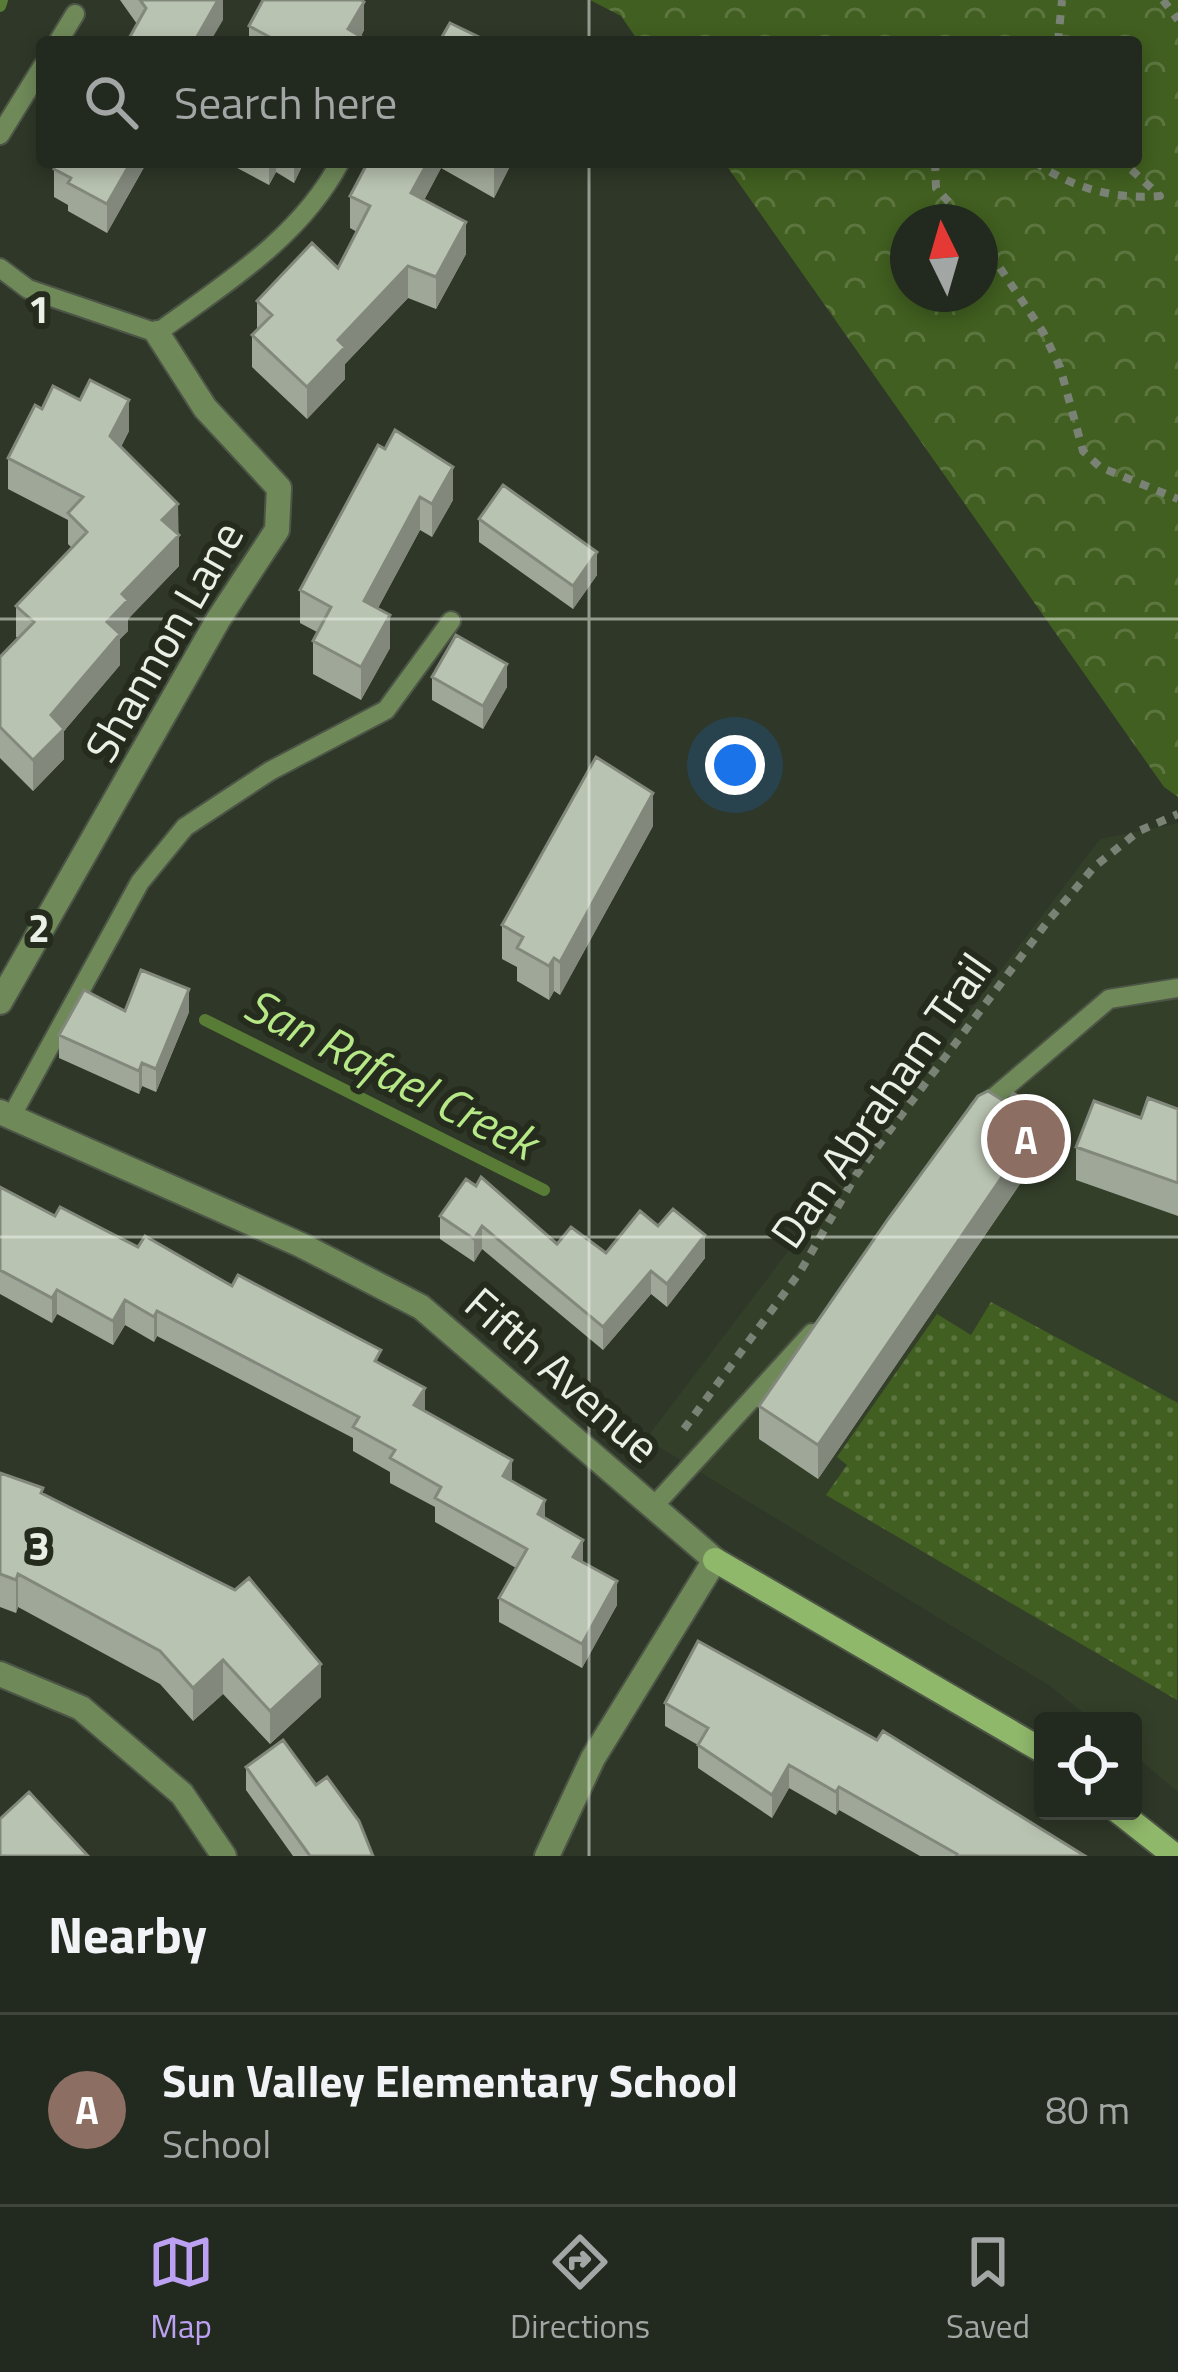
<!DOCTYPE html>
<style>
:root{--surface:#22291e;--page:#2e352b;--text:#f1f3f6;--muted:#a2a6a4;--line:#3f453c;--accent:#bca0f2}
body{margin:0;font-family:"Titillium Web",sans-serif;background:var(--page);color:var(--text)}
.controls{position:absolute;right:36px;bottom:36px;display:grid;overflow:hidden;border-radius:12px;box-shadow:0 6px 18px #0003}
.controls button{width:108px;height:108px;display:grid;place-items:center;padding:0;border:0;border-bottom:3px solid var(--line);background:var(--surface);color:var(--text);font:60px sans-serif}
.compass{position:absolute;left:890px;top:204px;width:108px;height:108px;border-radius:50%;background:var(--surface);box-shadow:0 6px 18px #0003;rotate:355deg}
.you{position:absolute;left:735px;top:765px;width:42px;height:42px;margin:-30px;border:9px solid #fff;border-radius:50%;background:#1a73e8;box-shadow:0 0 0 18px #1a73e833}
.badge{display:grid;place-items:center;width:78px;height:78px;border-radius:50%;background:var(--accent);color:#fff;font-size:39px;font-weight:700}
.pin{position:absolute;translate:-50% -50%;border:6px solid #fff;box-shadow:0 3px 12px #0006}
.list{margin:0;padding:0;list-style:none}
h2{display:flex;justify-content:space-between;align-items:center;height:156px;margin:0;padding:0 48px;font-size:51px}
h2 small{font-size:39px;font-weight:400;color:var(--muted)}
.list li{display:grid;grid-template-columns:78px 1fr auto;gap:36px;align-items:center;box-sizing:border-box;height:192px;padding:0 48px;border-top:3px solid var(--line)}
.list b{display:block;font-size:45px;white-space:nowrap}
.list p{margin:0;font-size:39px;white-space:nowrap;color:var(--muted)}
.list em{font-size:39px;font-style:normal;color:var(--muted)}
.icon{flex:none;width:66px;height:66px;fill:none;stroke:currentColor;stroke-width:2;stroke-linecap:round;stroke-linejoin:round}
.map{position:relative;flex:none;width:1178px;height:1856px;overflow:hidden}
.search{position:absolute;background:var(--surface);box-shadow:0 6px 18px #0003;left:36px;right:36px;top:36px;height:132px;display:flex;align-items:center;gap:30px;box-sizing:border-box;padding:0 42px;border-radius:12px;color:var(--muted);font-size:45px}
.sheet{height:348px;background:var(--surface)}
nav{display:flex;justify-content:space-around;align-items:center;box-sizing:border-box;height:168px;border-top:3px solid var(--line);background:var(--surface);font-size:33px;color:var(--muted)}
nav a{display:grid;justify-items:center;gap:6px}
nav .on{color:var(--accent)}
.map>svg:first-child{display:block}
.built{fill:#343f2a}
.grass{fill:url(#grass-dots)}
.park{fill:url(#park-crowns);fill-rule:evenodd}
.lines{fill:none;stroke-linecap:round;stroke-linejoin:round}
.stream{stroke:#587b35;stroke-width:12}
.lane-casing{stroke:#4c5546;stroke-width:22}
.street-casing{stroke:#4c5546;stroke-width:28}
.secondary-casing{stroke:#4c5546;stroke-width:28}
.path{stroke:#7a8275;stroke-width:8;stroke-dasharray:9 9;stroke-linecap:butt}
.lane{stroke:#6f8959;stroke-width:18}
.street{stroke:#6f8959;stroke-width:24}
.secondary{stroke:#90b86b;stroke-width:24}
.wall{fill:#9fa898}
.shaded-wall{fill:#82887c}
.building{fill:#b9c3b1;stroke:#82887c;stroke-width:3}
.grid{fill:none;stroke:#eaf0e6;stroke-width:3;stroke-opacity:0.55}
.labels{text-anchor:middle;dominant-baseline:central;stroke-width:12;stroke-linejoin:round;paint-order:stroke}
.street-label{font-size:45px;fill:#eaf0e6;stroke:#252c1e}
.water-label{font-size:48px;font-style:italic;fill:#b6e887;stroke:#252c1e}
.grid-label{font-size:39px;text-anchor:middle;font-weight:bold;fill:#eaf0e6;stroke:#252c1e;stroke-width:12;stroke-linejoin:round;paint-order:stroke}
</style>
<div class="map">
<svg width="1178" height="1856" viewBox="0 0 1178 1856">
<defs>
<pattern id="grass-dots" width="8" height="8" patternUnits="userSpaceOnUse" patternTransform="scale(3)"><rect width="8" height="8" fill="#415f20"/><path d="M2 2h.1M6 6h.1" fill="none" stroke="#5d7640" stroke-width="1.8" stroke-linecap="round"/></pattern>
<pattern id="park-crowns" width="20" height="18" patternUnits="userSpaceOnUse" patternTransform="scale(3)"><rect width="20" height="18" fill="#415f20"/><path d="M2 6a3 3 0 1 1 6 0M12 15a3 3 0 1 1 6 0" fill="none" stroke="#5d7640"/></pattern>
</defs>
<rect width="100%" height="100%" fill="#2e3728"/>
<path class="built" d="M1178,823V1792L1133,1754V1721H1093L1050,1686L646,1439L1100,839Z"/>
<path class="grass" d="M991,1302L1178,1403L1177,1700L826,1495L847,1465L837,1457L937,1314L971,1335Z"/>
<path class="park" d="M590,0H1178V797L1164,787L724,162H1136V42H639L621,16ZM908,222H980V294H908Z"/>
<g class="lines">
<path class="stream" d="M0,6L2,0
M205,1020L544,1190"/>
<g class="lane-casing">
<path id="lane" d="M58,42L75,14
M0,135L42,67
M0,268L28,289L157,333C224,284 300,238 340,162
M979,1110L1109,999L1178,988
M11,1117L140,882L185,827L270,771L386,710L451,621
M653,1507L812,1333"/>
</g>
<g class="street-casing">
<path id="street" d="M0,1002L218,620L277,530L279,488L205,408L157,333
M0,1112L301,1245L421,1307L715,1560L593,1758L547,1856
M0,1674L81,1708L182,1794L224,1856"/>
</g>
<g class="secondary-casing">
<path id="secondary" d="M715,1560L1043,1751
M1118,1811L1175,1856"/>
</g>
<path class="path" d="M1163,0L1178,20
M1058,42L1062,0
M935,162L936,188L967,222
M1035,162C1072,188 1116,200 1160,196L1123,162
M980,238L1043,332L1060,367L1083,451L1100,467L1178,499
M684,1429L800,1272L856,1175L1048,921L1094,867L1139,831L1178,814"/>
<use href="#lane" class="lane"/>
<use href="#street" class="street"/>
<use href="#secondary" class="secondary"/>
</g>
<path class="wall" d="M120,0H223V20L137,24Z
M249,26L364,30L361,36L365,42H249Z
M147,162L107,233L68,211V205L54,197V169Z
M226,162H304L294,183L276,172L269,185Z
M392,162H512L494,198L441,168L424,200L466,254L436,309L408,298L345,364V379L307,419L252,367V335L257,331V301L338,268L357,232L350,228V196Z
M42,409L129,431L121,447L178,504L179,566L128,619V631L120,639V665L64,731V759L33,791L0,758V657L18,638L16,637V606L72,548L68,544V520L8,489V458Z
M378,445L453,500L432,537L420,530L378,608L390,648L361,700L313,674V641L317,632L300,623V590Z
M479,519L597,575L573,609L479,542Z
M432,677L507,687L483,729L432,700Z
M653,826L560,995L554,991L549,1000L517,981V967L502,959V925Z
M125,1011L189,1012L156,1092L142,1086L139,1094L59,1058V1035Z
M1178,1109V1216L1076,1180V1147L1141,1118Z
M1046,1146L818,1479L759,1439V1406Z
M0,1187L55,1216L138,1247L232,1286L381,1365L425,1411L512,1481L583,1562L617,1605L582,1668L499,1622V1598L516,1568L435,1522V1507L390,1483V1472L353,1451V1438L157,1336L154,1342L125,1325L113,1345L57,1314L52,1323L0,1294Z
M440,1216L606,1253L658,1226L705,1258L667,1307L651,1294L603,1350L482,1249L474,1262L440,1239Z
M0,1473L43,1494L321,1697L270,1744L223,1694L193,1721L160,1684L18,1607L16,1613L0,1607Z
M665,1703L1085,1856H920L839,1810L836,1815L789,1788L772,1818L698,1768V1745L665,1726Z
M246,1767L316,1785L373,1856H293L246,1790Z"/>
<path class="shaded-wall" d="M218,0H223V20L210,42H194Z
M364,2V30L358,42L348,29Z
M131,162H147L107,233V204Z
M269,162H276V172L269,185Z
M294,162H304L294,183Z
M428,162H441V168L411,225V193Z
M496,162H512L494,198V166Z
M466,222V254L436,309V277Z
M408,266V298L345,364V379L307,419V387L338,340Z
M129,400V431L110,467V436Z
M453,467V500L432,537V504Z
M420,497V530L364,634V601Z
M178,504V535L162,520Z
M179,535V566L128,619V631L120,639V665L64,731V759L33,791V760L51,715L122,594Z
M597,552V575L573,609V586Z
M390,615V648L361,700V667Z
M507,664V687L483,729V706Z
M653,793V826L560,995V962Z
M554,958V991L549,1000V966Z
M189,989V1012L156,1092V1069Z
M142,1063V1086L139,1094V1071Z
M1046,1113V1146L818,1479V1445Z
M482,1226V1249L474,1262V1239Z
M705,1235V1258L667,1307V1284Z
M651,1271V1294L603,1350V1327Z
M57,1290V1314L52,1323V1298Z
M125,1300V1325L113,1345V1321Z
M157,1311V1336L154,1342V1317Z
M425,1388V1412L414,1405Z
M512,1460V1484L503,1476Z
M545,1500V1525L538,1514Z
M583,1540V1564L573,1557Z
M18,1574V1607L16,1613V1580Z
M617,1581V1605L582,1668V1644Z
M223,1660V1694L193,1721V1688Z
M321,1664V1697L270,1744V1711Z
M789,1765V1788L772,1818V1795Z
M839,1787V1810L836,1815V1792Z"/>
<path class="building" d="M140,0H218L194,42H127L146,8Z
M263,0H361L364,2L348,29L365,39L364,42H279L249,26Z
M450,23L485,40L484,42H439Z
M57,162H131L107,204L68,183L71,178L54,169Z
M368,162H388L391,164L392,162H428L411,193L466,222L436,277L408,266L338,340L345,347L307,387L252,335L272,315L257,301L312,243L338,268L370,206L350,196Z
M90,380L129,400L110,436L178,504L162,520L179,535L122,594L128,600L107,622L120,634L51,715L64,729L33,760L0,727V657L34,622L16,606L87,532L68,513L83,497L8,458L35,405L42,409L53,386L80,400Z
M395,430L453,467L432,504L420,497L364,601L390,615L361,667L313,641L331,607L300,590L378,445L385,449Z
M503,485L597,552L573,586L479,519Z
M456,635L507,664L483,706L432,677Z
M596,757L653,793L560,962L554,958L549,966L517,948L523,937L502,925Z
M141,970L189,989L156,1069L142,1063L139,1071L59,1035L84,990L125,1011Z
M988,1091L1007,1103L1013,1093L1046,1113L818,1445L759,1406L888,1219L978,1096Z
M1148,1098L1178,1109V1183L1076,1147L1094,1101L1141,1118Z
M481,1177L557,1244L571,1227L606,1253L640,1211L658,1226L673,1209L705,1235L667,1284L651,1271L603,1327L482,1226L474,1239L440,1216L466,1179L476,1186Z
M0,1187L55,1216L60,1207L138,1247L145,1236L232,1286L238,1275L381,1350L375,1361L425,1388L414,1405L512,1460L503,1476L545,1500L538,1514L583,1540L573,1557L617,1581L582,1644L499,1598L527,1549L435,1498L441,1487L390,1458L395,1450L353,1427L359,1417L157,1311L154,1317L125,1300L113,1321L57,1290L52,1298L0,1270Z
M0,1473L43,1488L41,1493L235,1590L249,1578L321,1664L270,1711L223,1660L193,1688L160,1651L18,1574L16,1580L0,1574Z
M698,1641L877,1740L883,1731L1085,1856H956L957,1854L839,1787L836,1792L789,1765L772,1795L698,1745L708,1728L665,1703Z
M283,1740L316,1785L327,1777L359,1821L373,1856H310L246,1767Z
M29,1792L88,1856H0V1819Z"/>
<path class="grid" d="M589,0V42M589,162V1856M0,619H1178M0,1237H1178"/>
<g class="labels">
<g class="street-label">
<text transform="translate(163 641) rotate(-60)">Shannon Lane</text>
<text transform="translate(880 1100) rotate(-55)">Dan Abraham Trail</text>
<text transform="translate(563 1374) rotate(41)">Fifth Avenue</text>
</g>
<g class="water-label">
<text transform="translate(391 1073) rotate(27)">San Rafael Creek</text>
</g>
</g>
<g class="grid-label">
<text x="39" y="323">1</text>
<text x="39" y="942">2</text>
<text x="39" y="1560">3</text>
</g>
</svg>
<div class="controls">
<button><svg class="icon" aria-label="locate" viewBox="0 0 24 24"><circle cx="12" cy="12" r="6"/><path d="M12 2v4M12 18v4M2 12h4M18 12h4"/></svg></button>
</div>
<svg class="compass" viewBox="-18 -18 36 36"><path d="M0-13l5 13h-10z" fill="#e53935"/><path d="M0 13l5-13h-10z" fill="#a2a6a4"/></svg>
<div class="you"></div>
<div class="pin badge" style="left:1026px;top:1139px;background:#8d6e63">A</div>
<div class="search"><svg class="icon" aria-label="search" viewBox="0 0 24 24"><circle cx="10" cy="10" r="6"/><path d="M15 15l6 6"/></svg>Search here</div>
</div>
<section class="sheet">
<h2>Nearby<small></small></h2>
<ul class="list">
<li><span class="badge" style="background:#8d6e63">A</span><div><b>Sun Valley Elementary School</b><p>School</p></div><em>80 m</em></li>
</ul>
</section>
<nav>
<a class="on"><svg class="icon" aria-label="map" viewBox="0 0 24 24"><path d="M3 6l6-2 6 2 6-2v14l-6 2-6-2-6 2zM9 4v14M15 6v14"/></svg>Map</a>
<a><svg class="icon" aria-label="directions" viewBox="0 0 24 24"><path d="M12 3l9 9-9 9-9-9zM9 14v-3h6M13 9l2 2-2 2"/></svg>Directions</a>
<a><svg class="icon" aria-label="saved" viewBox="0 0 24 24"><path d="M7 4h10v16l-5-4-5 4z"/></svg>Saved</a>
</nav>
